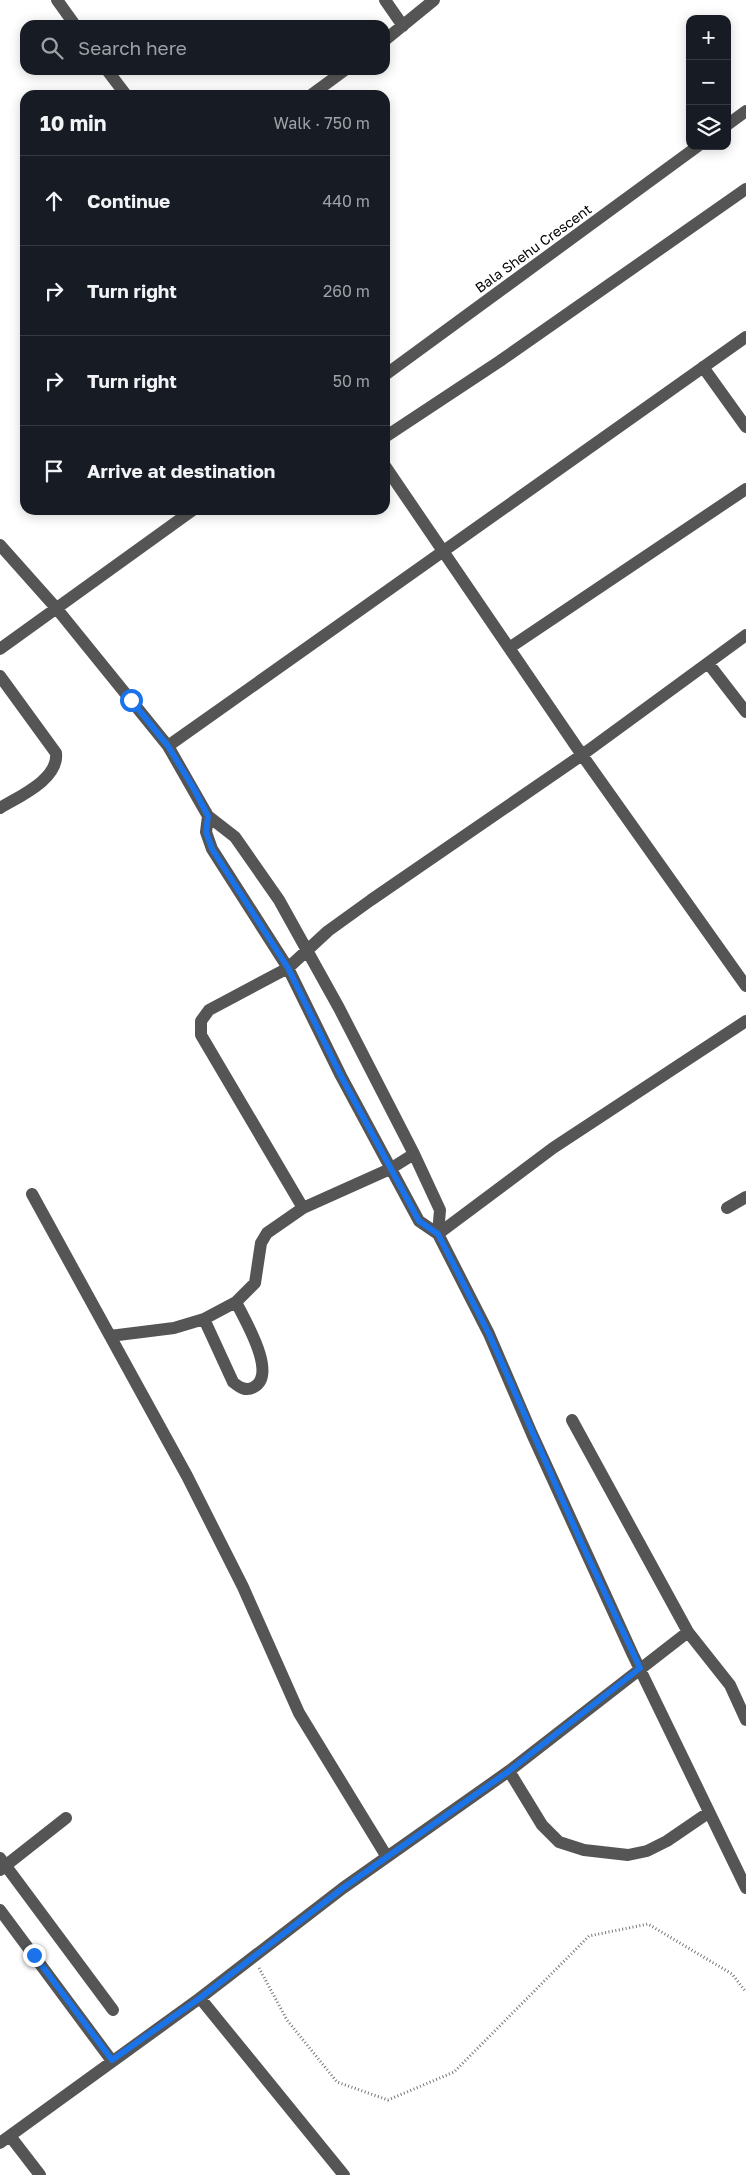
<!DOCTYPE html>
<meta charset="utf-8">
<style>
:root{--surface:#171b24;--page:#242831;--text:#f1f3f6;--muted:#9ea1a6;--line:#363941}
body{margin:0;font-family:"Golos Text",sans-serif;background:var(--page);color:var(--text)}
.controls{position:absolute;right:15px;top:15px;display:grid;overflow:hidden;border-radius:10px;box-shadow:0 2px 12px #0003}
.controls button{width:45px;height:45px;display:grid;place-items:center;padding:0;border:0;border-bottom:1px solid var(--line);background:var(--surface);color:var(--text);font:25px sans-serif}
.stop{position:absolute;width:15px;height:15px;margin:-11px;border:4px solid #1a73e8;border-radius:50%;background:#fff}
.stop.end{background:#1a73e8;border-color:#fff;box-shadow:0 1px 5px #0008}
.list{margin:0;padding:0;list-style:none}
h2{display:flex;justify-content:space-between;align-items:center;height:65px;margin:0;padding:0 20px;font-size:21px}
h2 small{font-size:16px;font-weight:400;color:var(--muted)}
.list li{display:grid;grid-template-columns:32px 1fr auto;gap:15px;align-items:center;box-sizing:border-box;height:90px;padding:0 20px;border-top:1px solid var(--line)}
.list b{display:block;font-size:19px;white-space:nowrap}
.list em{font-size:16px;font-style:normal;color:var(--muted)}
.icon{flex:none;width:28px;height:28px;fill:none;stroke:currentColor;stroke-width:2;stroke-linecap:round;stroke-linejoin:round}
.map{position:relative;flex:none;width:746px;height:2175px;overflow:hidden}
.search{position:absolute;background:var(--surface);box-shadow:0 2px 12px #0003;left:20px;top:20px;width:370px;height:55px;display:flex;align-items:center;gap:12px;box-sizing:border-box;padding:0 18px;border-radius:15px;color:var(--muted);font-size:19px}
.panel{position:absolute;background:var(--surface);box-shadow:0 2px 12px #0003;left:20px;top:90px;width:370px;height:425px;border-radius:15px}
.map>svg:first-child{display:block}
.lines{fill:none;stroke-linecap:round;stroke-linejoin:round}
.path{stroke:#777;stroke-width:3;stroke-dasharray:1 2.5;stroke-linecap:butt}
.minor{stroke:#555;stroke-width:12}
.route{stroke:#1a73e8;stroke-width:6}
.labels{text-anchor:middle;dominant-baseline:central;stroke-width:4;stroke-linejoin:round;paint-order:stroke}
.street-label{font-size:14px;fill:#000;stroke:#fff}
</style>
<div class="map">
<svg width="746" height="2175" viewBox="0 0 746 2175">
<rect width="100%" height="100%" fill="#fff"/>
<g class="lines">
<path class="path" d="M259,1968L287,2020L337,2082L388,2100L454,2072L589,1936L648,1924L732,1974L746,1992"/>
<path class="minor" d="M57,0L75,25
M385,0L403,26
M385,40L434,0
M107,70L126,95
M311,95L345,70
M727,125L746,111
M703,367L746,427
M385,375L698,146
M385,437L500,361L746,189
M385,466L582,755L746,986
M0,545L57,609L168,746L208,816L235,837L279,900L339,1008L414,1154L440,1210L438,1234
M509,648L746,489
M0,649L193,510
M708,663L746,712
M0,676L56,753C59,779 20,796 0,808
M168,746L746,337
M208,816L206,832L212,849L288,968L341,1076L419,1221L438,1234L489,1334L532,1434L633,1655L746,1888
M32,1194L187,1476L243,1587L299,1713L387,1857
M303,1208L201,1035V1021L209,1010L288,968L328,931L371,900L582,755L746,635
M727,1208L746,1197
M438,1234L553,1148L746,1021
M204,1319L233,1382C239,1387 246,1392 254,1387C278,1374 244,1319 236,1302
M110,1336L174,1328L204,1319L236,1302L255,1283L261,1243L267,1233L303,1208L390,1169L414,1154
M572,1420L688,1632L730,1685L746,1720
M509,1771L542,1825L559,1842L584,1850L628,1855L647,1851L667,1841L708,1813
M0,1858L113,2010
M0,1870L66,1818
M0,1910L112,2061
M200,1998L344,2175
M10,2136L40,2175
M0,2143L200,1998L343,1888L509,1771L688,1632"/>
</g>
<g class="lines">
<path class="route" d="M34,1955L112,2060L200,1998L343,1888L509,1771L640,1668L581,1542L489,1334L438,1234L419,1221L341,1076L288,968L212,849L206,832L208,816L194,789L168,746L131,700"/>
</g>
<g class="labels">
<g class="street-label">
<text transform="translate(533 248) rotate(-36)">Bala Shehu Crescent</text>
</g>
</g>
</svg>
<div class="controls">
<button>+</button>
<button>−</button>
<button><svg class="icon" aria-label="layers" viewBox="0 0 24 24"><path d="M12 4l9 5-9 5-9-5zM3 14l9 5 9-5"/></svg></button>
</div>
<div class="stop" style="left:131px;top:700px"></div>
<div class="stop end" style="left:34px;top:1955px"></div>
<div class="search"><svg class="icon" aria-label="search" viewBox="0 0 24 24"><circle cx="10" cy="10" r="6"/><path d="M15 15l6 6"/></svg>Search here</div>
<section class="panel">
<h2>10 min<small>Walk · 750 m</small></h2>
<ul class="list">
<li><svg class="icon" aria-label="ahead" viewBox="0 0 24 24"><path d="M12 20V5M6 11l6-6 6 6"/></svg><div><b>Continue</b></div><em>440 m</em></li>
<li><svg class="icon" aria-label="right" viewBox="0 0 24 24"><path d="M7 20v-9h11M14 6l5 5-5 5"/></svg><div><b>Turn right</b></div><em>260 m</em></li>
<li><svg class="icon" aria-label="right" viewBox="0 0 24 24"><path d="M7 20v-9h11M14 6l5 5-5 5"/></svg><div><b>Turn right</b></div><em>50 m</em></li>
<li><svg class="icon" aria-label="arrive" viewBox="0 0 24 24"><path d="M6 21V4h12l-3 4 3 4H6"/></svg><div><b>Arrive at destination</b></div></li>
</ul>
</section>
</div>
